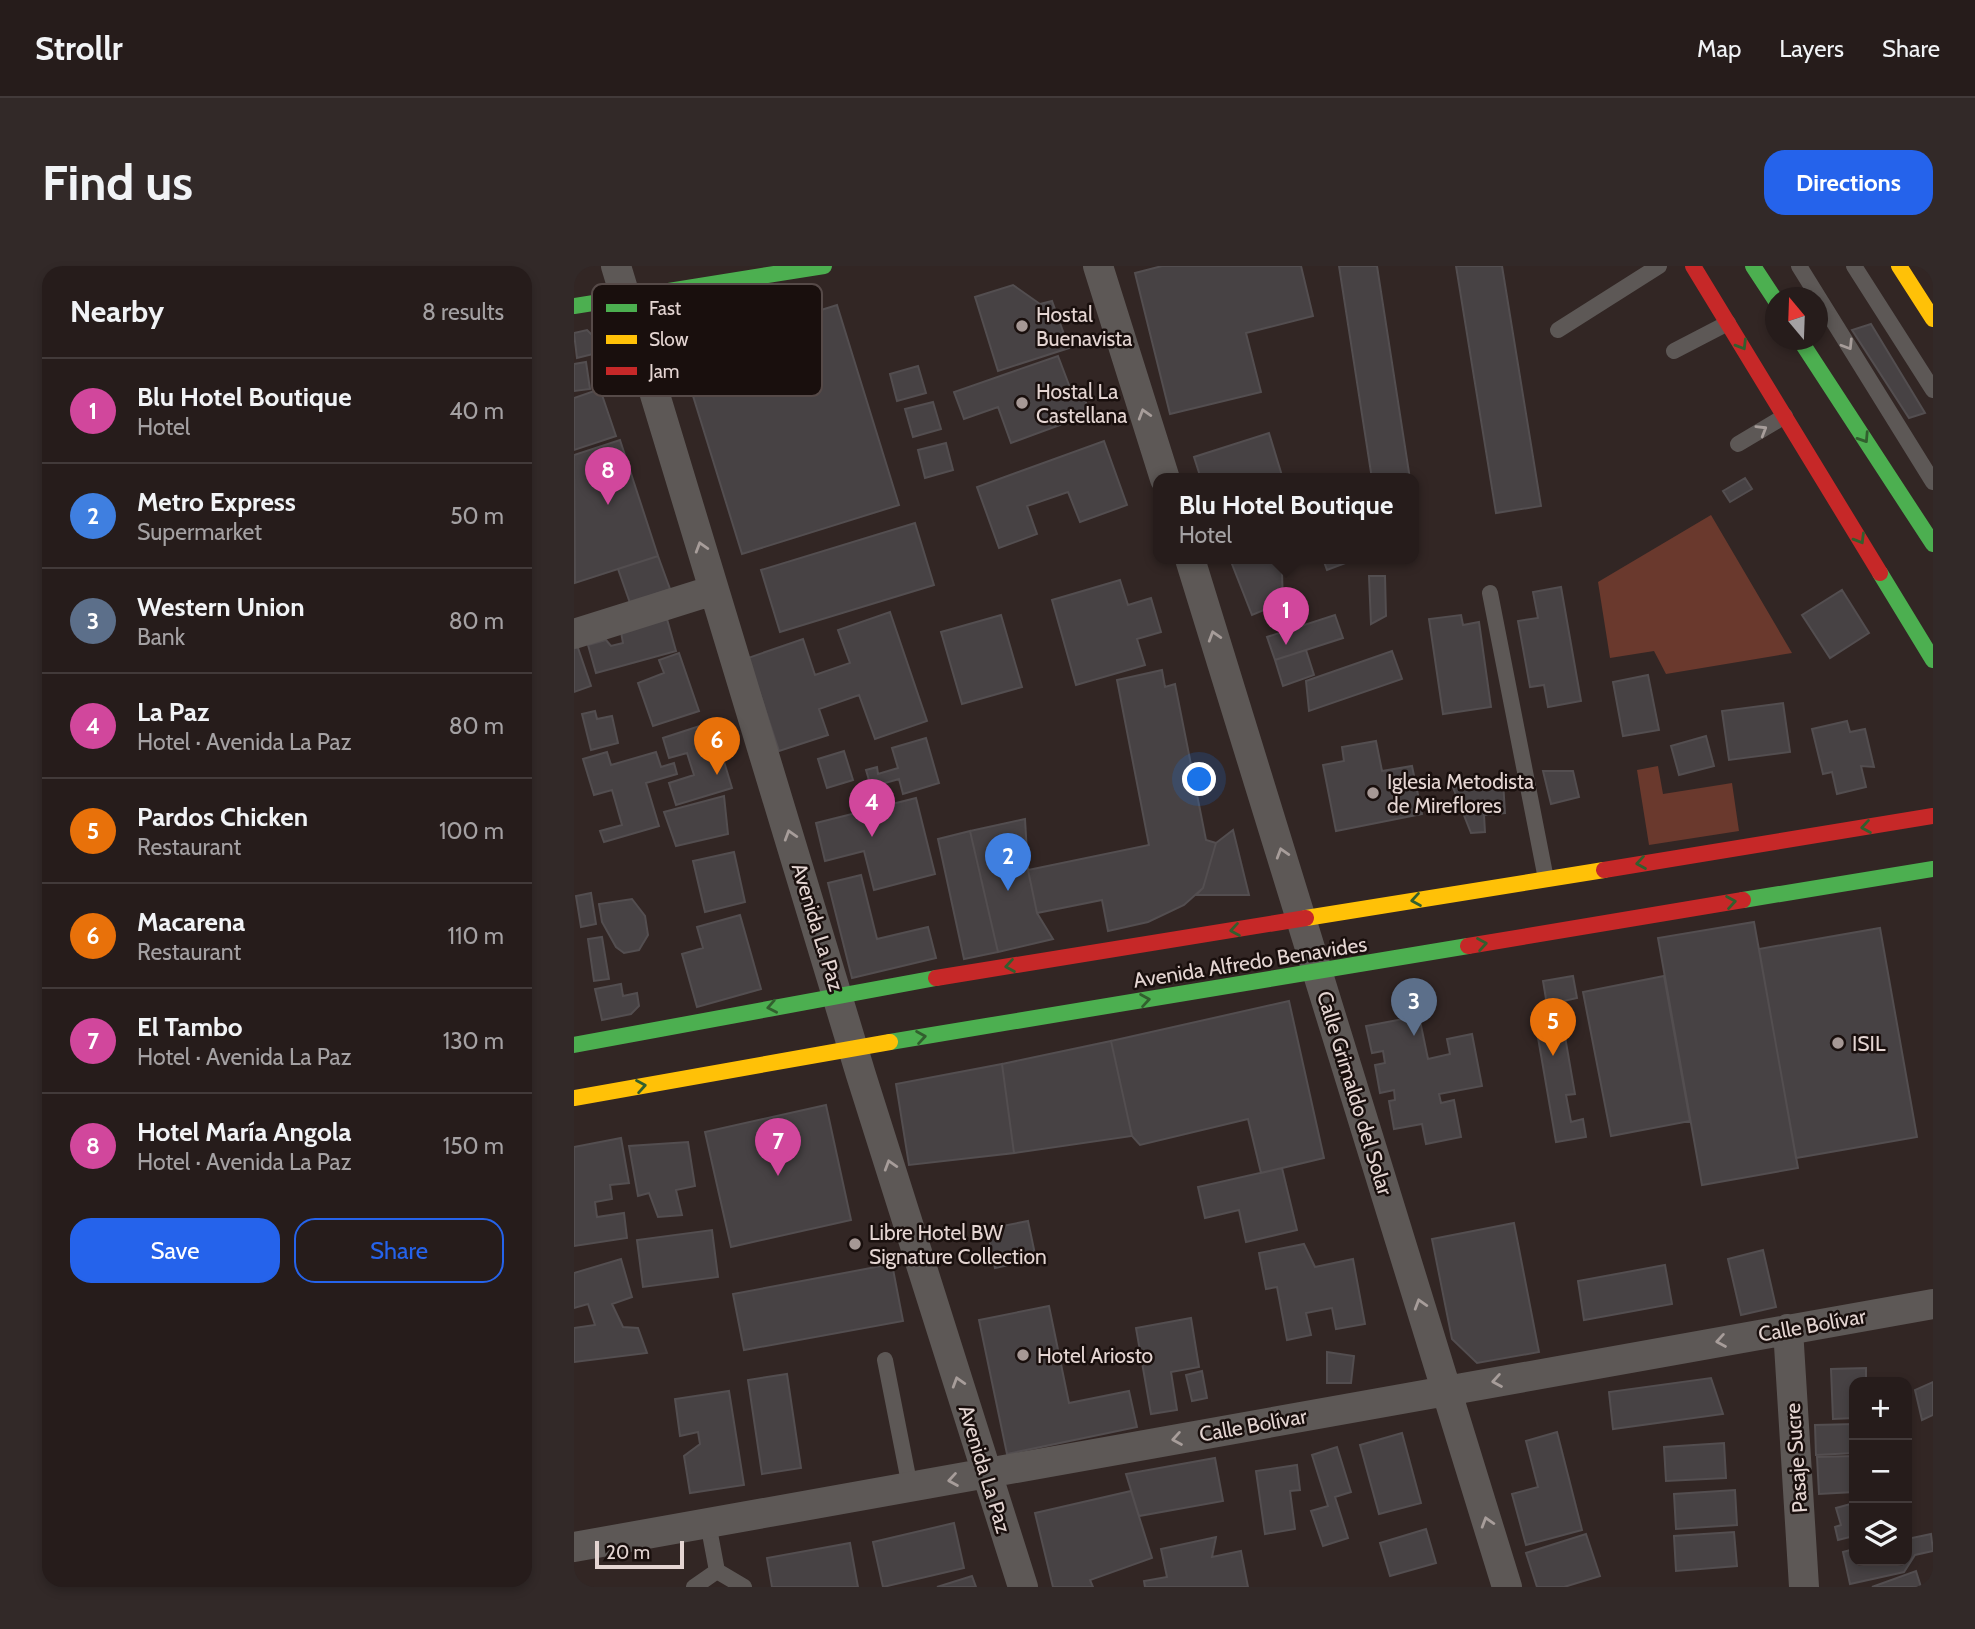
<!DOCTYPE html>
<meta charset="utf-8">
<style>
:root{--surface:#261c1b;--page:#322928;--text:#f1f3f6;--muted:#a4a1a3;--line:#423a3a;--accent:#2563eb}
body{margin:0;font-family:Cabin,sans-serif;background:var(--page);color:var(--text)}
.controls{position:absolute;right:21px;bottom:21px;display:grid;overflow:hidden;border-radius:14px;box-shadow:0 4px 10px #0003}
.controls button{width:63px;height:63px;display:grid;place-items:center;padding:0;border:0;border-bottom:2px solid var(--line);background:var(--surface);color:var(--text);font:35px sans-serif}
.compass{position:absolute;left:1191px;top:21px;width:63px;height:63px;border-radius:50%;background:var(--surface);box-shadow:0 4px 10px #0003;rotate:341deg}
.scale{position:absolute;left:21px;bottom:18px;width:89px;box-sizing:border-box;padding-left:7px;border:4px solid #e4d5d2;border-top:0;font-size:19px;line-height:24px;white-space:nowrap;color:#e4d5d2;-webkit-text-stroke:5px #190f0d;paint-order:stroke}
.you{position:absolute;left:626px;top:514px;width:24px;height:24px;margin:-18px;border:5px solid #fff;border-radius:50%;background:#1a73e8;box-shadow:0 0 0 10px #1a73e833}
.badge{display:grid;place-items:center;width:46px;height:46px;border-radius:50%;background:var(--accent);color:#fff;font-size:23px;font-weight:700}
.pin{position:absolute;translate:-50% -58px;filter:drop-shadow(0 2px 4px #0008)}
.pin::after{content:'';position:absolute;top:37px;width:24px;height:21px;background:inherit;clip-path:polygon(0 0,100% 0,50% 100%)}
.popup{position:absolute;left:579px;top:207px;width:266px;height:91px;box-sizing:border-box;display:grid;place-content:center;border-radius:14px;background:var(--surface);filter:drop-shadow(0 2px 5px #0005);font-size:23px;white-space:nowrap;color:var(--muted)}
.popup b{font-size:26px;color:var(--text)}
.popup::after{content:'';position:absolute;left:50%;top:100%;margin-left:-14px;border:14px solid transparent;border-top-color:var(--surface)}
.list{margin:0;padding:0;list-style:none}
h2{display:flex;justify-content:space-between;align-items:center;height:91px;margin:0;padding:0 28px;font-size:30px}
h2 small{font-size:23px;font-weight:400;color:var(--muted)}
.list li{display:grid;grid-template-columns:46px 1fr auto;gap:21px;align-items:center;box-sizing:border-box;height:105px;padding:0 28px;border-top:2px solid var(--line)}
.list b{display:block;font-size:26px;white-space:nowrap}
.list p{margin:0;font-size:23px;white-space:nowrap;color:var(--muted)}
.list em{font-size:23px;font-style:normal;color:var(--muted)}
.actions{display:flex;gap:14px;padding:21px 28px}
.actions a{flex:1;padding:16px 0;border:2px solid var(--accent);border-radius:21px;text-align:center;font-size:24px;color:var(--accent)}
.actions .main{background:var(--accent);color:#fff}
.icon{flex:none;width:38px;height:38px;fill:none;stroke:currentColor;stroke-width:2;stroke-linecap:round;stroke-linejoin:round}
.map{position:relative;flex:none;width:1359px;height:1321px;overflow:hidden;border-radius:21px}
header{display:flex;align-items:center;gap:42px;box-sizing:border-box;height:98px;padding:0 35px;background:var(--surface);border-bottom:2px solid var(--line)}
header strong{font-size:33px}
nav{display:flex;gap:38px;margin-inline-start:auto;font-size:24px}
.intro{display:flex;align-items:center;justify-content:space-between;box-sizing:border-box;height:168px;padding:0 42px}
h1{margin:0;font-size:49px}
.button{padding:18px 32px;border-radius:21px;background:var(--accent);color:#fff;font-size:24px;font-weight:700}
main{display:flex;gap:42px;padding:0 42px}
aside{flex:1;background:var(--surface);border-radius:21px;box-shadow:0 4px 10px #0003}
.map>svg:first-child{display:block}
.green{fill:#6a392d}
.building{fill:#474244;stroke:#534e50;stroke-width:2}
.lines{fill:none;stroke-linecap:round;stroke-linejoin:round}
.lane{stroke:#5d5856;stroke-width:16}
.street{stroke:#5d5856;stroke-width:30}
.fast{stroke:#4caf50;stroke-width:16}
.slow{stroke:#ffc107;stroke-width:16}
.jam{stroke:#c62828;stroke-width:16}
.oneway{stroke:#325f2e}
.oneway2{stroke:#a79d9a}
.poi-dot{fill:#a69895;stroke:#190f0d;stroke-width:2.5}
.labels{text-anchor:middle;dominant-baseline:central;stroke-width:5;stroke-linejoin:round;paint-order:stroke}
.poi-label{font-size:21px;fill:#e4d5d2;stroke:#190f0d;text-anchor:start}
.street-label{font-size:21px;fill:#e4d5d2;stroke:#190f0d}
.key{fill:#190f0d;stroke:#564a48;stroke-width:2}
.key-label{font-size:19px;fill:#e4d5d2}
</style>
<header>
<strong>Strollr</strong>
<nav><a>Map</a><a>Layers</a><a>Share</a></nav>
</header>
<div class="intro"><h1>Find us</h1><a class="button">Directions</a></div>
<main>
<aside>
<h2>Nearby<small>8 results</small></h2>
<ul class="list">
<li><span class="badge" style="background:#d1479c">1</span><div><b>Blu Hotel Boutique</b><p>Hotel</p></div><em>40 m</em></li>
<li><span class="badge" style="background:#3f7fe0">2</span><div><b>Metro Express</b><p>Supermarket</p></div><em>50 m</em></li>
<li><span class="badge" style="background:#5c6f8a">3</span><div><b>Western Union</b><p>Bank</p></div><em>80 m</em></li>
<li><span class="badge" style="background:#d1479c">4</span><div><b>La Paz</b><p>Hotel · Avenida La Paz</p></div><em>80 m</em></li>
<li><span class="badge" style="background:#e8710a">5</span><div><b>Pardos Chicken</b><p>Restaurant</p></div><em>100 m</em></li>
<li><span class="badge" style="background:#e8710a">6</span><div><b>Macarena</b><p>Restaurant</p></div><em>110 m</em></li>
<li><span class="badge" style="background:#d1479c">7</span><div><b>El Tambo</b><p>Hotel · Avenida La Paz</p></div><em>130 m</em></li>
<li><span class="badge" style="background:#d1479c">8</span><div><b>Hotel María Angola</b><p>Hotel · Avenida La Paz</p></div><em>150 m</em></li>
</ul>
<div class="actions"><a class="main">Save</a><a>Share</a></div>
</aside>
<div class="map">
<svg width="1359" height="1321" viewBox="0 0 1359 1321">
<rect width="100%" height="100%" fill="#322624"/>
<path class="green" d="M1137,249L1218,387L1092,408L1080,385L1036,392L1024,316Z
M1084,500L1089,528L1158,517L1165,565L1075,579L1063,504Z"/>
<path class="building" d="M588,0H727L739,50L672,67L687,126L596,148L561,7Z
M765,0H803L836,213H798Z
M882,0H928L967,240L922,247Z
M439,19L466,38L478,35L495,82L424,105L401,31Z
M263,39L325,239L168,288L106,88Z
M1297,58L1351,147L1335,152L1278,64Z
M13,64L24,75L27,86L3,92L0,67Z
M484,90L500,132L509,128L516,148L437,177L424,141L390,153L380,126Z
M12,96L16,123L0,125V98Z
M344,100L352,127L323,135L316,108Z
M26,123L42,170L0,184V132Z
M359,136L367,163L339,171L331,143Z
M695,167L709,213H627L620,191Z
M46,174L84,290L1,317L0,189Z
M530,175L553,239L506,256L494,226L453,240L463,268L425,282L403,221Z
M372,177L379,204L351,212L344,184Z
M1171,212L1178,223L1156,236L1149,225Z
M341,257L360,319L206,366L187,304Z
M84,290L96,323L56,337L44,303Z
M656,293H726L708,307L709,336L678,349Z
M749,293H782L753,304Z
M795,310H811L812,350L797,358Z
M546,314L554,339L577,332L587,366L563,373L571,399L502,419L478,334Z
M987,321L1007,435L974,441L970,419L956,421L944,355L964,352L959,326Z
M1268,324L1295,367L1256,392L1228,349Z
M316,346L353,455L301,473L285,429L245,443L254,469L205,485L174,392L229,373L241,409L276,397L264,364Z
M427,349L448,421L388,438L367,366Z
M761,349L769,372L701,394L693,371Z
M887,349L889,359L905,356L917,441L869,448L855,353Z
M93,353L102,385L22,407L14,379L32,374L37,380L49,377L47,366Z
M3,379L17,420L0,426V380Z
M732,384L740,409L709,420L701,394Z
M818,385L828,413L735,445L732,415Z
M105,387L125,445L79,460L64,417L90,407L85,394Z
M588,404L591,421L601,418L632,574L642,577L629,622L610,639L574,656L534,665L528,634L463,647L454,604L575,579L543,414Z
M1074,409L1085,464L1049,470L1039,416Z
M1209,437L1216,486L1155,494L1148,445Z
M21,445L23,453L38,450L44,477L17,484L8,448Z
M1273,455L1276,466L1291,463L1300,501L1287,500L1292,521L1263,528L1258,506L1249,508L1238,463Z
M138,456L158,522L102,539L95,517L120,509L113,487L95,492L89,472Z
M1132,470L1140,500L1105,509L1097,480Z
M352,472L365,517L329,528L325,513L297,521L292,504L303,501L304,508L324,502L318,482Z
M802,475L808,505L838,500L848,548L762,565L749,499L770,495L768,481Z
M270,485L279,514L253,522L244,493Z
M33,486L37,499L82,486L87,501L100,497L103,508L72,517L85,560L30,576L26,565L48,559L38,524L20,529L9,493Z
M969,505H999L1005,531L977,538Z
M929,515L931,547L910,549L911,566L897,567L878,519Z
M150,530L154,568L102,580L90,546Z
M342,532L361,608L300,624L290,585L251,595L242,557Z
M451,553L454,604L463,647L479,673L424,686L396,565Z
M659,564L675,629H622L629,622L642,577Z
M396,565L424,686L390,693L364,573Z
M160,586L171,636L131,646L119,595Z
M287,609L303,673L354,661L362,692L278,712L254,617Z
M17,627L22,658L7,661L2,630Z
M58,633L71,650L74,669L65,684L50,687L42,681L28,656L25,638Z
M166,649L187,723L123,741L108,688L129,682L123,661Z
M1180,656L1224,902L1128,919L1084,672Z
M1306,662L1343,871L1222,892L1185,683Z
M28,671L35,713L20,715L14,673Z
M999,710L1003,732L985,736L1001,828L992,829L997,856L1009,853L1012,871L982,876L962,760L976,757L969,715Z
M1090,710L1116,855L1037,870L1009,726Z
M47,718L49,730L63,727L65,740L57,748L28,754L21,723Z
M715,735L750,892L687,907L674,853L566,879L558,870L537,775Z
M845,750L854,793L876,788L873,773L898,768L908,820L865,828L867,837L880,834L887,871L852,878L848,858L820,863L815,835L821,834L820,824L806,827L801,799L811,797L809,785L798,787L792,760Z
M537,775L558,870L440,887L428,798Z
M428,798L440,887L335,899L322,818Z
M252,839L277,954L157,981L131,866Z
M47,872L55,917L36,919L38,933L21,936L23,951L50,947L53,972L0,980V881Z
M114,876L121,920L102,924L108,949L84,951L75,927L64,930L55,880Z
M708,902L723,964L672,976L665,944L631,952L624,921Z
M454,955L462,993L421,1002L413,963Z
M940,957L965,1086L903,1097L878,1073L858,973Z
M138,964L144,1011L69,1021L63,974Z
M730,978L741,1001L779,993L791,1058L762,1063L758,1042L732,1047L737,1069L713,1074L703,1021L692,1023L685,987Z
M1189,984L1202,1041L1167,1049L1154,993Z
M47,993L58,1031L38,1038L49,1061L64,1062L73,1087L0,1096V1062L21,1059L14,1038L0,1042V1007Z
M318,998L329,1055L170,1084L159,1028Z
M1091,999L1098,1038L1010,1054L1004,1015Z
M475,1040L495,1137L555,1125L563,1161L433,1188L405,1054Z
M617,1052L625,1101L597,1106L603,1144L577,1148L562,1062Z
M753,1086L780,1090L777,1117H753Z
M1292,1102V1116H1280V1152L1259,1153L1257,1103Z
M628,1105L633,1132L618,1135L612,1109Z
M213,1108L227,1202L188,1208L174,1114Z
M1137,1112L1149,1148L1039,1163L1035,1126Z
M1359,1116V1149L1348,1154L1341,1124Z
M155,1125L170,1219L116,1227L110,1190L126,1178L124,1166L106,1170L101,1133Z
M1280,1158V1187L1242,1189L1241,1159Z
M983,1166L1008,1264L952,1279L938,1228L964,1221L952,1175Z
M828,1167L847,1237L805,1248L786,1179Z
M1150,1177L1152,1212L1092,1215L1090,1181Z
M763,1181L777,1226L761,1231L774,1272L749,1280L737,1245L754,1240L738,1189Z
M1280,1190V1226L1245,1228L1243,1191Z
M641,1192L649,1235L565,1250L552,1208Z
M723,1199L726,1224L716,1225L721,1263L691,1268L682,1205Z
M1161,1224L1163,1259L1102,1263L1100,1228Z
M557,1225L578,1292L516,1314L519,1321H479L461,1247Z
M1280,1237V1270L1264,1274L1261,1261L1267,1259L1262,1242Z
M380,1257L390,1302L309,1321L299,1276Z
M852,1263L862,1297L816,1310L806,1277Z
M1160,1266L1163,1300L1102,1305L1100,1270Z
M1012,1268L1026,1310L990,1321H963L952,1287Z
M1357,1268L1359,1285L1341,1289L1330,1306L1276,1318L1269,1286L1280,1283V1295H1333V1273Z
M642,1271L638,1291L667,1285L674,1321H571L570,1315L593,1311L587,1283Z
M276,1277L284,1321H198L193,1292Z
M1342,1305L1347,1321H1298Z
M398,1310L402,1321H363Z"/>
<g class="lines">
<path class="lane" d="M1225,0L1359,216
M1280,0L1359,124
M984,64L1085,0
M1100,85L1154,57
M1164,178L1211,150
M916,327L972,613
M311,1094L336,1221
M143,1305L170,1321
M120,1321L143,1305L134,1257"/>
<path class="street" d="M42,0L287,809L449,1321
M524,0L591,213
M616,293L933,1321
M0,368L140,324
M1214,1063L1230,1321
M0,1281L1359,1038"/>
<path class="fast" d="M1179,0L1202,35
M0,40L250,0
M1226,74L1359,278
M1306,307L1359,394
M1169,634L1359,603
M316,776L894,680
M0,779L362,712"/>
<path class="slow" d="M1325,0L1359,53
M732,652L1030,604
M0,832L316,776"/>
<path class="jam" d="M1119,0L1306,307
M1030,604L1359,550
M894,680L1169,634
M362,712L732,652"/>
</g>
<defs><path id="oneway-chevron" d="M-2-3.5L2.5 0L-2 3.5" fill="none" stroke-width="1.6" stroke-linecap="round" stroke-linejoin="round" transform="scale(1.75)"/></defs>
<g class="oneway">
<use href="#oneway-chevron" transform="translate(1168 79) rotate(59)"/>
<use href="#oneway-chevron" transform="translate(1290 172) rotate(57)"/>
<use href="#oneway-chevron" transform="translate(1286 273) rotate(59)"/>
<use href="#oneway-chevron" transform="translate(1292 561) rotate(171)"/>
<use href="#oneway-chevron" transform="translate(1067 597) rotate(171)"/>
<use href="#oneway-chevron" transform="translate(842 634) rotate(171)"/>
<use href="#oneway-chevron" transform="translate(1157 636) rotate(-9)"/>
<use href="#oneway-chevron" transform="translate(661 664) rotate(171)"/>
<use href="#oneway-chevron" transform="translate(908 678) rotate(-10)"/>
<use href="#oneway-chevron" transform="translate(436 700) rotate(171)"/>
<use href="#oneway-chevron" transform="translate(571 734) rotate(-9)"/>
<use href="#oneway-chevron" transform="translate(198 741) rotate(169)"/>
<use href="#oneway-chevron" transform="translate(347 771) rotate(-9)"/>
<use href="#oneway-chevron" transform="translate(67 820) rotate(-10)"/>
</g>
<g class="oneway2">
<use href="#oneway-chevron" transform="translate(1274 79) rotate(58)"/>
<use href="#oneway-chevron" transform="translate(570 148) rotate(-107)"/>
<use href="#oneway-chevron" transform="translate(1188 164) rotate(-31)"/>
<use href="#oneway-chevron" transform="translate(127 281) rotate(-107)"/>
<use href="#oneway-chevron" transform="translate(640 370) rotate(-107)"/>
<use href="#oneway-chevron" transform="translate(216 569) rotate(-107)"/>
<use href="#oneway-chevron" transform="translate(708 587) rotate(-107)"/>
<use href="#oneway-chevron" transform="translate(316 899) rotate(-107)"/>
<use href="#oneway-chevron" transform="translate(846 1038) rotate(-107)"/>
<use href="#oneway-chevron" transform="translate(1147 1075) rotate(170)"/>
<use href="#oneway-chevron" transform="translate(923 1115) rotate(170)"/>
<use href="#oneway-chevron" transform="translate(384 1116) rotate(-107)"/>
<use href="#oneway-chevron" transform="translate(603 1173) rotate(170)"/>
<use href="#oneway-chevron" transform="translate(379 1214) rotate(171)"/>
<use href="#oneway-chevron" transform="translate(913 1256) rotate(-107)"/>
</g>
<g class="poi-dot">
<circle cx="448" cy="60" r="7"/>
<circle cx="448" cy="137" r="7"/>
<circle cx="799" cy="527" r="7"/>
<circle cx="1264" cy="777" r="7"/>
<circle cx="281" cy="978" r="7"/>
<circle cx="449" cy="1089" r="7"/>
</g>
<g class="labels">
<g class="poi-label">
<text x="462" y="48">Hostal<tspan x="462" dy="24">Buenavista</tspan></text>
<text x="462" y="125">Hostal La<tspan x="462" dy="24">Castellana</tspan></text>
<text x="813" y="515">Iglesia Metodista<tspan x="813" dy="24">de Mireflores</tspan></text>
<text x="1278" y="777">ISIL</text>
<text x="295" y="966">Libre Hotel BW<tspan x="295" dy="24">Signature Collection</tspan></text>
<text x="463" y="1089">Hotel Ariosto</text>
</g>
<g class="street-label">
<text transform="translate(244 661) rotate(73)">Avenida La Paz</text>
<text transform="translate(676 696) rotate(-9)">Avenida Alfredo Benavides</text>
<text transform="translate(781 827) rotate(73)">Calle Grimaldo del Solar</text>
<text transform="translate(1238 1059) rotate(-10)">Calle Bolívar</text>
<text transform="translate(679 1159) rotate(-10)">Calle Bolívar</text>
<text transform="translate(1222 1192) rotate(-94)">Pasaje Sucre</text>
<text transform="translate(411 1203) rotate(73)">Avenida La Paz</text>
</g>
</g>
<rect x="18" y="18" width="230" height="112" rx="10" class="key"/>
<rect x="32" y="38" width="31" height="8" fill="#4caf50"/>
<rect x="32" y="69" width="31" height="9" fill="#ffc107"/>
<rect x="32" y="101" width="31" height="8" fill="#c62828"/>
<g class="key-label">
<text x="75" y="49">Fast</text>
<text x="75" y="80">Slow</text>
<text x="75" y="112">Jam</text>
</g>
</svg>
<div class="controls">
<button>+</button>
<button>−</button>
<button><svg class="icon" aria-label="layers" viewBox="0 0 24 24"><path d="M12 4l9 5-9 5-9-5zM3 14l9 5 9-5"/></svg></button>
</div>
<svg class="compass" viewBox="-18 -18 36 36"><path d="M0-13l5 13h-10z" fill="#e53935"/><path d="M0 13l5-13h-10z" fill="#a4a1a3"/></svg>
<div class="scale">20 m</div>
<div class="you"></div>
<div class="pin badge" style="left:712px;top:379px;background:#d1479c">1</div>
<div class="popup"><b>Blu Hotel Boutique</b>Hotel</div>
<div class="pin badge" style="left:434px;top:625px;background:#3f7fe0">2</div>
<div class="pin badge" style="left:840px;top:770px;background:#5c6f8a">3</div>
<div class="pin badge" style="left:298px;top:571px;background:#d1479c">4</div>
<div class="pin badge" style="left:979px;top:790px;background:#e8710a">5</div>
<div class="pin badge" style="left:143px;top:509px;background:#e8710a">6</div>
<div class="pin badge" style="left:204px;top:910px;background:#d1479c">7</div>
<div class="pin badge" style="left:34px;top:239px;background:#d1479c">8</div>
</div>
</main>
